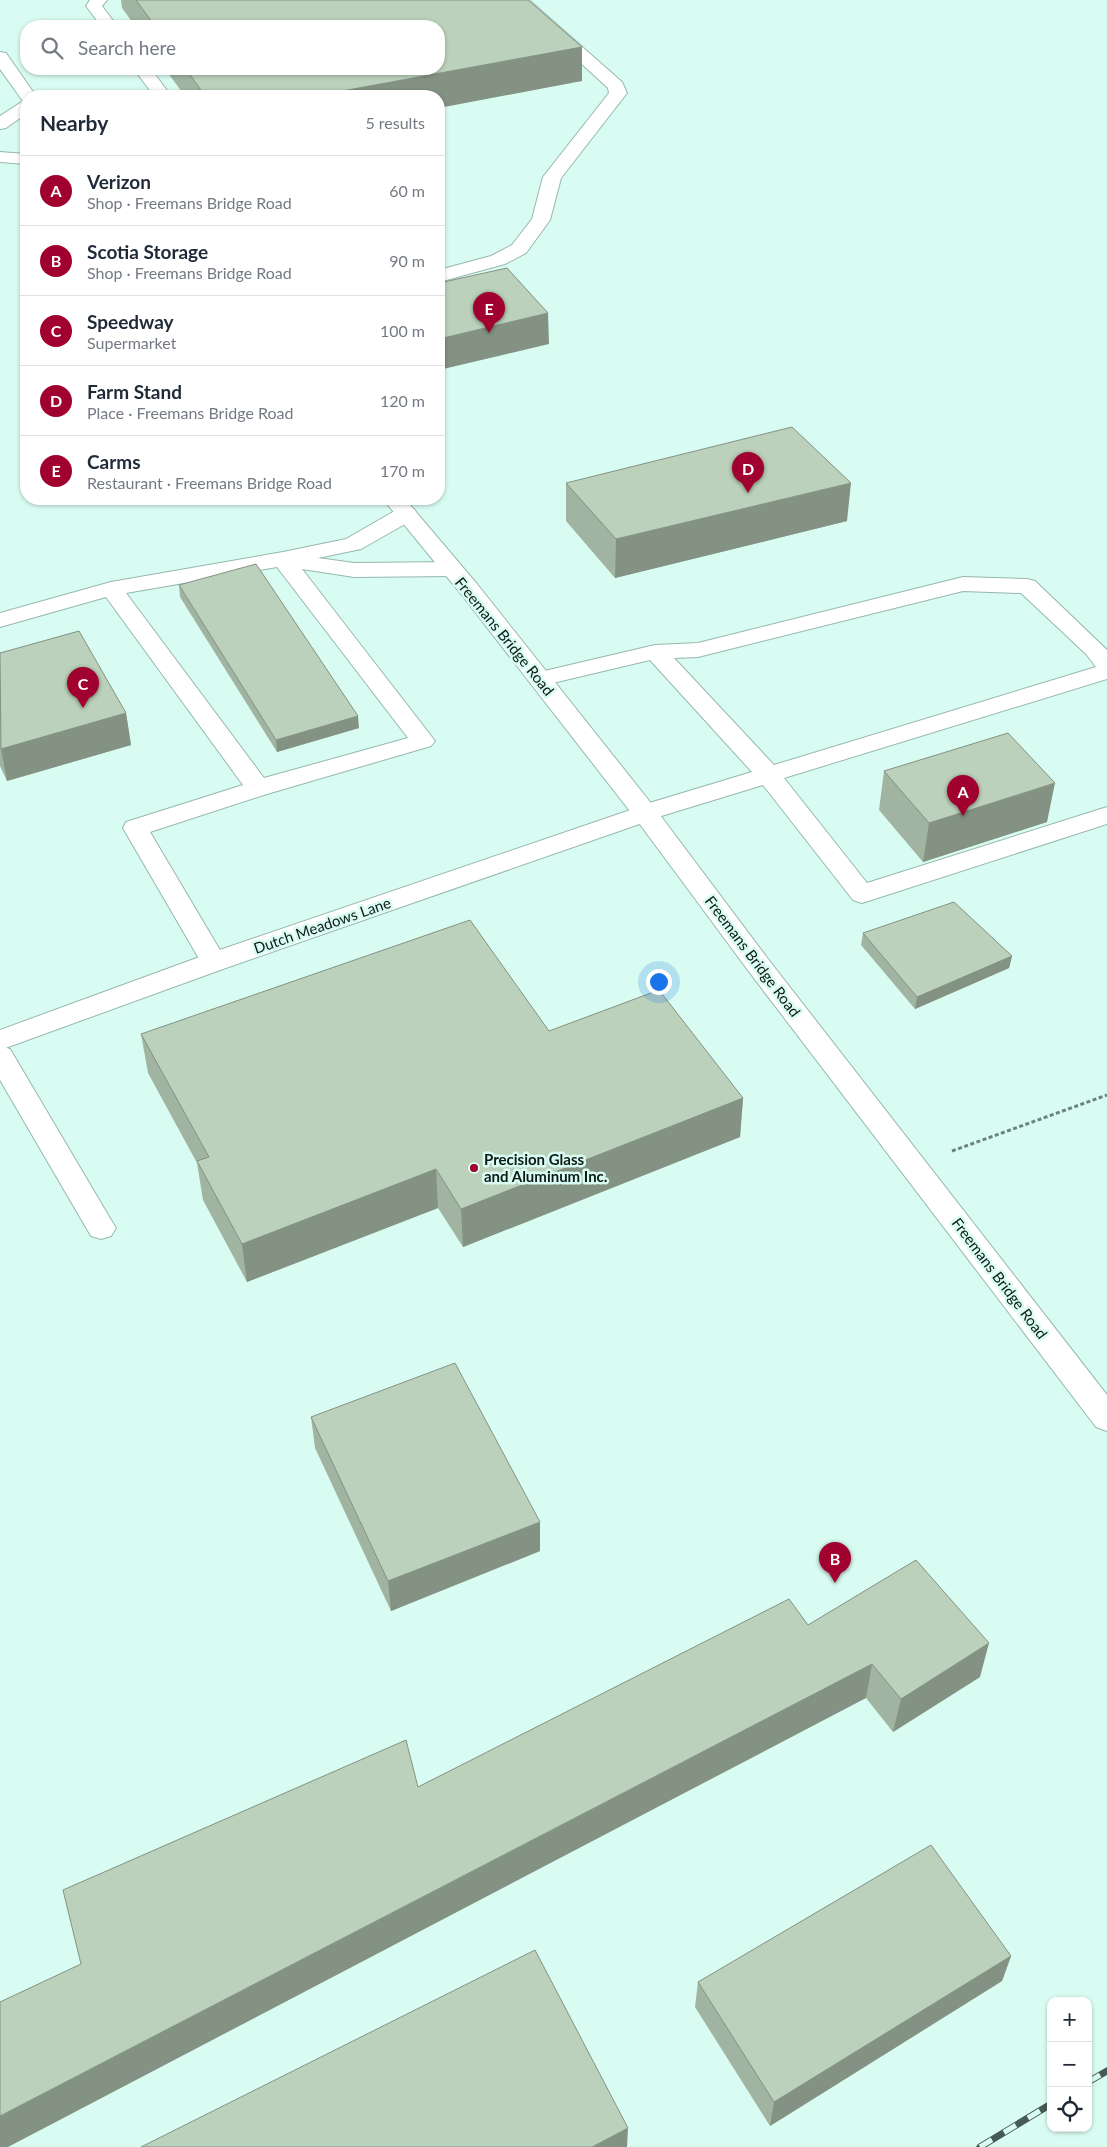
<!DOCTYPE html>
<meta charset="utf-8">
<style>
:root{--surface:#fff;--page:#f2f2f3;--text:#1f2937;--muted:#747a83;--line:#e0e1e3;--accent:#a1012f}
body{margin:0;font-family:Lato,sans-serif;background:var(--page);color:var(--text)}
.controls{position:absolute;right:15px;bottom:15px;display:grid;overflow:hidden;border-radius:10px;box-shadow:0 1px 4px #0004}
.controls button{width:45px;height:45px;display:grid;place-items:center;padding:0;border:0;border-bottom:1px solid var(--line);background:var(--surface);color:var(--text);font:25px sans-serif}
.you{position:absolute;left:658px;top:981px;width:18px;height:18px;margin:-12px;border:4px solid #fff;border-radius:50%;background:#1a73e8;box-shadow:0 0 0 8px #1a73e833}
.badge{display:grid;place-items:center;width:32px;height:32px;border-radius:50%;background:var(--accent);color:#fff;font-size:16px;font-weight:700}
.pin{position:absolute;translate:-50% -41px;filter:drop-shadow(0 1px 2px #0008)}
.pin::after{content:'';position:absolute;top:26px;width:18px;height:15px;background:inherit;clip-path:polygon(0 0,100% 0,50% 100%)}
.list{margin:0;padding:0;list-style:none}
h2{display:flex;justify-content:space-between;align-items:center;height:65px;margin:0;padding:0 20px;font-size:21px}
h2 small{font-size:16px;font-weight:400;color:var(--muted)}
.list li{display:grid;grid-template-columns:32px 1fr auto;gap:15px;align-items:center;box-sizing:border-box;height:70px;padding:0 20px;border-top:1px solid var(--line)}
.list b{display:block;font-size:19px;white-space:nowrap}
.list p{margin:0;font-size:16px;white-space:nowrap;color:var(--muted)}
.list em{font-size:16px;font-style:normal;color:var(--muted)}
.icon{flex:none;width:28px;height:28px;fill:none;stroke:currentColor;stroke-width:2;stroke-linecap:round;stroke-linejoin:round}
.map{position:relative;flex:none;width:1107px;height:2147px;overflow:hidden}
.search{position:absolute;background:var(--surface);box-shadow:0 1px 4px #0004;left:20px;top:20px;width:425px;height:55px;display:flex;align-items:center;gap:12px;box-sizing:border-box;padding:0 18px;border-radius:20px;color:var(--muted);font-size:19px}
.panel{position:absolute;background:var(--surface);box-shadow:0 1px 4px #0004;left:20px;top:90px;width:425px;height:415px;border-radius:20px}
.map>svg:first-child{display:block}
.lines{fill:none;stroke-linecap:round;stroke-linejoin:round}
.lane-casing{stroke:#96b7af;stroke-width:2}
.secondary-casing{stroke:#96b7af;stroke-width:2}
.highway-casing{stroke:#96b7af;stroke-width:2}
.path{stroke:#6c837d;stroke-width:3;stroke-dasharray:4 2.5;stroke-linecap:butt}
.lane{fill:#fff;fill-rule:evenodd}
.secondary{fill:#fff;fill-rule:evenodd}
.highway{fill:#fff;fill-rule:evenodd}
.rail-casing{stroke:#485a55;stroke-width:7}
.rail{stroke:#d9fcf2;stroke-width:5;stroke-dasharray:14;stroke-linecap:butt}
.wall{fill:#a1b4a1}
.shaded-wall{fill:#839283}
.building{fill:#bbd1bb;stroke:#839283}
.poi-dot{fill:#a1012f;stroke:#d9fcf2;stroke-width:2}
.labels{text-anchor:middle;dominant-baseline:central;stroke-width:5;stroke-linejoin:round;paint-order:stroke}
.street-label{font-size:15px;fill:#0e1a17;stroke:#d9fcf2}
.poi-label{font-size:15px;font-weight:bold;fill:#0e1a17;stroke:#d9fcf2;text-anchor:start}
</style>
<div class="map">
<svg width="1107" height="2147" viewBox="0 0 1107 2147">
<rect width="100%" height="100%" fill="#d9fcf2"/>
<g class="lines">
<g class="lane-casing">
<path id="lane" d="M90,0H107L102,6L117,26H101L86,6Z
M512,0H529L622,82L627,93L561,178L550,220L526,253L505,264L439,282V270L491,256L512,245L532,219L543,177L609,93L608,88Z
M134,69H151L171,96H154Z
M26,102V114L6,128L0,129V116L20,103Z
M0,152L26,154V164L0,162Z
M406,508L414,509L417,514L414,519L361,549L318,558L354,563L452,562L460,564L463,569L460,574L452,576L354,577L302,569L435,741L431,746L267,794L150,832L227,962L223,969L214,971L205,969L123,828L126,822L243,785L106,597L0,627V613L111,582L283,552L346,539L398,509ZM277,567L408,738L264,778L126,593Z
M963,577L1027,579L1035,581L1107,650V679L784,778L867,883L1107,807V824L862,903L853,900L763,785L645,821L636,819L633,813L636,807L752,772L650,660L540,686L532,684L528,679L532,674L540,672L655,645L698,643ZM963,591L1021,593L1086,654L1096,667L774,765L674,658L698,657Z
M0,1046L10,1049L111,1220L116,1228L111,1236L101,1239L91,1236L0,1080Z"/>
</g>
<g class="secondary-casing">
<path id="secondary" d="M645,805L654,807L657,813L654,819L223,969L0,1050V1030L205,955Z"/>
</g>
<g class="highway-casing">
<path id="highway" d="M0,52L6,53L36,96H26V101L22,100L0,69Z
M383,499H405L477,584L654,807L768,959L1107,1395V1431L1096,1427L750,973L636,819L461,594Z"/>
</g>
<path class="path" d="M952,1151L1107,1095"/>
<use href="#lane" class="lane"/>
<use href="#secondary" class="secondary"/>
<use href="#highway" class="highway"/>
<g class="rail-casing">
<path id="rail" d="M1088,2082L1107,2071
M980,2147L1051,2104"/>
</g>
<use href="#rail" class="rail"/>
</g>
<path class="wall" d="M121,0H528L582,47V81L439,96H185L165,69H439V26H135L122,8Z
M566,483L847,521L615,578L566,521Z
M179,585L359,728L277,752L180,597Z
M0,653L126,713L131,745L7,781L0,766Z
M884,771L1047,822L923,862L879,810Z
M863,933L1012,956L1009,968L915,1009L861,945Z
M549,1031L743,1098L740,1137L463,1247L438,1208L247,1282L203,1200L197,1163L148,1073L141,1034Z
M311,1417L540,1551L391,1611L315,1448Z
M808,1625L980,1677L893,1732L866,1698L81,1964L418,1787Z
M1011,1956L1002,1981L770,2126L695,2007L698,1982Z"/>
<path class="shaded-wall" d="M582,47V81L439,108V96H315Z
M548,313L549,344L439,370V339Z
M851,483L847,521L615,578L616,539Z
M126,713L131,745L7,781L1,749Z
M358,716L359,728L277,752L276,740Z
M1055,783L1047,822L923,862L929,823Z
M1012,956L1009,968L915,1009L917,997Z
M743,1098L740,1137L463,1247L461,1209Z
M436,1169L438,1208L247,1282L242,1244Z
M540,1522V1551L391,1611L388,1581Z
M989,1643L980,1677L893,1732L901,1699Z
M872,1664L866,1698L8,2147H0V2116Z
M1011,1956L1002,1981L770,2126L774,2102Z
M628,2128L627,2147H592Z"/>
<path class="building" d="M136,0H528L582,47L315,96H205L186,69H439V26H155Z
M507,268L548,313L439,339V283Z
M792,427L851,483L616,539L566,483Z
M256,564L358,716L276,740L179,585Z
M79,631L126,713L1,749L0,653Z
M1008,733L1055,783L929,823L884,771Z
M954,902L1012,956L917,997L863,933Z
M470,920L549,1031L659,990L743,1098L461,1209L436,1169L242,1244L197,1161L209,1157L141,1034Z
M455,1363L540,1522L388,1581L311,1417Z
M916,1560L989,1643L901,1699L872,1664L0,2116V2002L81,1964L63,1890L406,1740L418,1787L789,1599L808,1625Z
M931,1845L1011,1956L774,2102L698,1982Z
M535,1950L628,2128L592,2147H141Z"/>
<circle class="poi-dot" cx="474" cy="1168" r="5"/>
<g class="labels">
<g class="street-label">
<text transform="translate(505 636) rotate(51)">Freemans Bridge Road</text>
<text transform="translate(322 925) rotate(-19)">Dutch Meadows Lane</text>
<text transform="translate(753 956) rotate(53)">Freemans Bridge Road</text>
<text transform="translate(1000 1278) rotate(53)">Freemans Bridge Road</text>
</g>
<g class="poi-label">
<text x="484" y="1159">Precision Glass<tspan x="484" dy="17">and Aluminum Inc.</tspan></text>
</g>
</g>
</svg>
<div class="controls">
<button>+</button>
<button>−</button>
<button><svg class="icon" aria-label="locate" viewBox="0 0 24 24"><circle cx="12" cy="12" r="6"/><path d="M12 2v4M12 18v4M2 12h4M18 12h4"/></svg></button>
</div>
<div class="you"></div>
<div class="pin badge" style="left:963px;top:816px">A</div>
<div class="pin badge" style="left:835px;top:1583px">B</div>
<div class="pin badge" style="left:83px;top:708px">C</div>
<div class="pin badge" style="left:748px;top:493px">D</div>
<div class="pin badge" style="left:489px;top:333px">E</div>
<div class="search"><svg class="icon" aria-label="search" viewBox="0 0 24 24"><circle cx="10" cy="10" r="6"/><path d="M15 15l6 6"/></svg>Search here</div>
<section class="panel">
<h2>Nearby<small>5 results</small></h2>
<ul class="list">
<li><span class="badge">A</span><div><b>Verizon</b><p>Shop · Freemans Bridge Road</p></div><em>60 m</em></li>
<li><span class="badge">B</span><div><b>Scotia Storage</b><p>Shop · Freemans Bridge Road</p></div><em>90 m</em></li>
<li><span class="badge">C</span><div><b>Speedway</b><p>Supermarket</p></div><em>100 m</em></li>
<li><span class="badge">D</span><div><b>Farm Stand</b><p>Place · Freemans Bridge Road</p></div><em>120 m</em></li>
<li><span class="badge">E</span><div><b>Carms</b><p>Restaurant · Freemans Bridge Road</p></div><em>170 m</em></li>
</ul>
</section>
</div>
